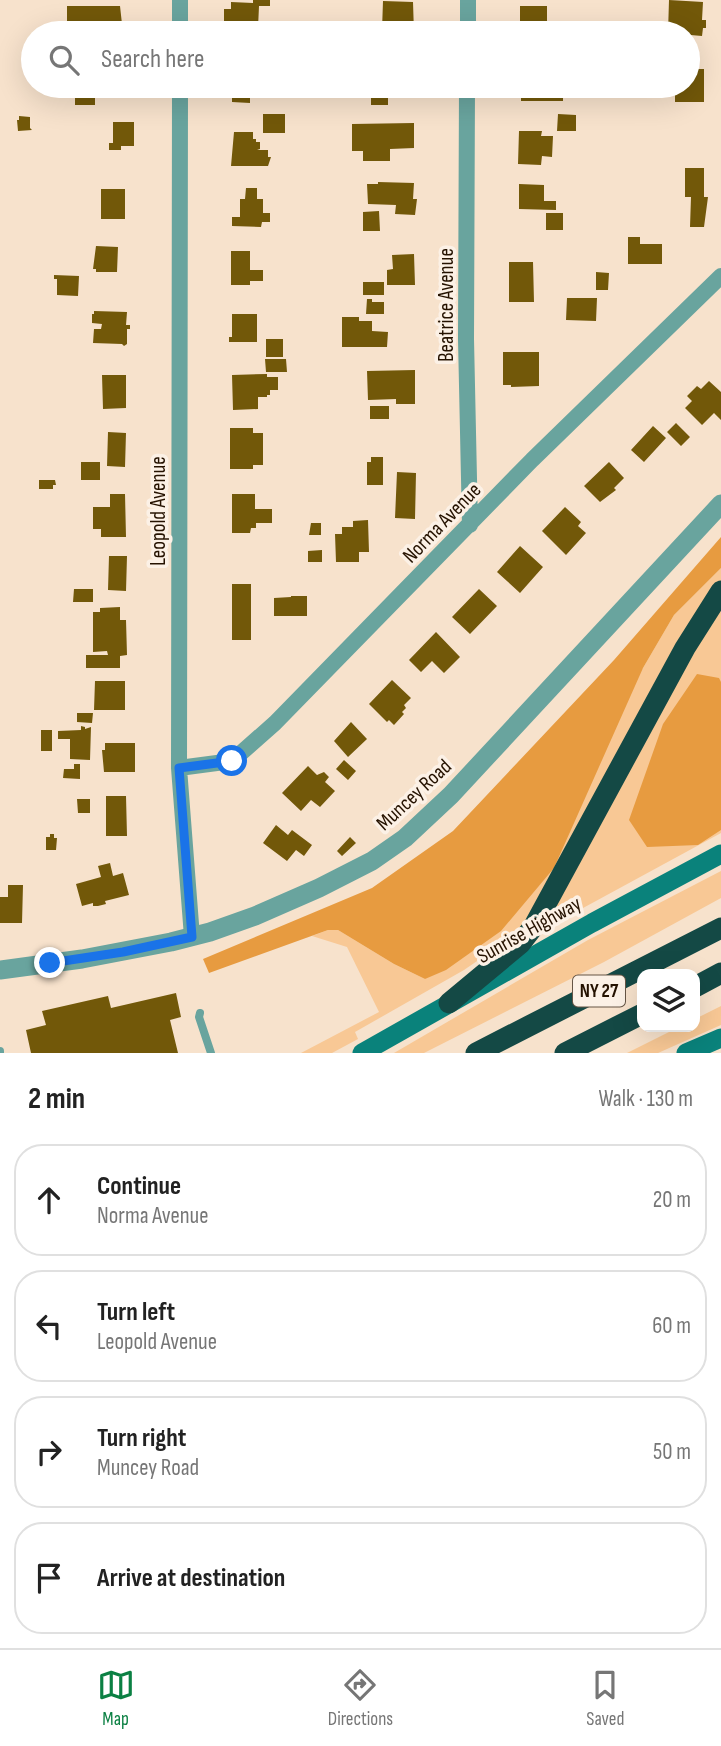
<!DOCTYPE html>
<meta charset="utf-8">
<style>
:root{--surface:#fff;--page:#f2f2f2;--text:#222;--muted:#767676;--line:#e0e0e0;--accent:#0b8043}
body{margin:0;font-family:"Sofia Sans Condensed",sans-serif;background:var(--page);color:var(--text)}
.controls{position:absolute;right:21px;bottom:21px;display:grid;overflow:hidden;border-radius:14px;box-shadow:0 7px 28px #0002}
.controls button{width:63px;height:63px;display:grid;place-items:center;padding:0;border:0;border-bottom:2px solid var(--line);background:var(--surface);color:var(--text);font:35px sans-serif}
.stop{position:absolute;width:21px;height:21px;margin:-16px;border:5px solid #1a73e8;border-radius:50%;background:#fff}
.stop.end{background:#1a73e8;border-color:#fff;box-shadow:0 2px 7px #0008}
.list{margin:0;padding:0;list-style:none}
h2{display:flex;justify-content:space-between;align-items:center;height:91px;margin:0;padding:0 28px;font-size:30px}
h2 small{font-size:23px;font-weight:400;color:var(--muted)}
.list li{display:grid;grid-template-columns:46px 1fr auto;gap:21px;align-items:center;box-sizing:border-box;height:112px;margin:0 14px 14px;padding:0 14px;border:2px solid var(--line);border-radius:28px}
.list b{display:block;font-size:26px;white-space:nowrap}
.list p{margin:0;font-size:23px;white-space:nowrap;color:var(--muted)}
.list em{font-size:23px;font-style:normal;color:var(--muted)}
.icon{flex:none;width:38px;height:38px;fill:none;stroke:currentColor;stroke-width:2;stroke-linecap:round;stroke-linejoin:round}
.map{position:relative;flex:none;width:721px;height:1053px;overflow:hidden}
.search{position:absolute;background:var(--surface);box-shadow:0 7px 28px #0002;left:21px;right:21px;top:21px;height:77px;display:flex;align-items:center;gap:18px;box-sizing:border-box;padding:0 24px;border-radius:38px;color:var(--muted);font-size:26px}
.sheet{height:595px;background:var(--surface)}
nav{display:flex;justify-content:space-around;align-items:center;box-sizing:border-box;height:98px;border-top:2px solid var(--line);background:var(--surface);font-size:19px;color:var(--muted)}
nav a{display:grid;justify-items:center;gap:4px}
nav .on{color:var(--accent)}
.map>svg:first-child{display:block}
.green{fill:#f8c895}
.forest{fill:#e79b40}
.building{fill:#725809}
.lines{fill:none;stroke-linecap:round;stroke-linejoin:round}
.service{stroke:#69a49e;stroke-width:8}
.minor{stroke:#69a49e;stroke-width:16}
.tertiary{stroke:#69a49e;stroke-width:19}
.secondary{stroke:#0a827b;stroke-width:19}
.motorway{stroke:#144945;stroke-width:21}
.route{stroke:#1a73e8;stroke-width:9}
.labels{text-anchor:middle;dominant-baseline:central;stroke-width:7;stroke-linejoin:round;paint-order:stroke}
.shield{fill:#fcf1e6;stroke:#665545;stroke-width:2}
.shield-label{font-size:19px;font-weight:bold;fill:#251200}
.street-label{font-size:21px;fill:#251200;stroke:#fcf1e6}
</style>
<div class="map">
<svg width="721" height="1053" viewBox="0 0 721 1053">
<rect width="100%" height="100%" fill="#f7e2cc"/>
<path class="green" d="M721,568V582L564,869L515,935L464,970L355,1032L358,1039L332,1053H301L379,1012L347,947L312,936L328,930H338L394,964L425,979L643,668L674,615Z
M721,606V833L561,920L551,922L548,916L695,649Z
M721,871V898L604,962L424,1053H394L588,940Z
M721,1006V1025L658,1053H627L679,1027H695V1019Z"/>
<path class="forest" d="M721,537V568L674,615L643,668L554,868L501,931L446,970L425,979L394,964L338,930H328L209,973L203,959L372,888L453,831L614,660Z
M697,674L719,678L721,682V830L698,845L647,847L629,820L663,724Z"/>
<path class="building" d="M253,0H270V6H259L258,28H260V33H231L232,21H224V9H231V2L253,3Z
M669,0L703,2L702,20H706V28H703L702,36L668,33Z
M383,1L413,2L414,33H378V30H382Z
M67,6H120L123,33H85V30H80V22H67Z
M520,6H547V24H539V33H520Z
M688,69H704V102H675V86H688Z
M232,86H250V103L232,102Z
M521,86H563V101H521Z
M75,90L95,91V105H75V97L72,96V92Z
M371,94H388V105H371Z
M263,114H285V133H263Z
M558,114L576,115V131H557Z
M19,116L30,117V128L32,130L18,131L17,120H19Z
M113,122H134V146H121V150H109V143H113Z
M414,123V148L390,149V161H363V151H352V124Z
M519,131H542L541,136H553L552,157L542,156L541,165L518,164Z
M234,132H253V139H256V142H260V149L257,150H268V157H271L268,166H231Z
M685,168H704V197H708L704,227H690L691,197H685Z
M378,182L414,183L413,199H417L415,215L395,214L396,205L368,204L367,184H378Z
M519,184L544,185V201H556V210L519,209Z
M246,188H257V199H263V213H270V222H262L261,227L232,226V217H240V199H245Z
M101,189H125V219H101Z
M379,211L380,231H363V212Z
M546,213H563V230H546Z
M628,237H640V244H662V264H628Z
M96,246L118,247L117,272H96V269H93Z
M231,251H250V270H263V281H250V285H231Z
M414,254L415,285H387V270L393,269L392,255Z
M509,262H533L534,302H509Z
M596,272L609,273L608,290H596Z
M54,275L79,276L78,296L57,295V279H54Z
M363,282H384V295H363Z
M567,298H597L596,321L566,320Z
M367,299H372V302H384V314H366Z
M94,311L127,312L126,325H130V329H127V344L124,346L122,344L93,343L94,329H101L102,324L92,323V314H94Z
M232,314H257V342H229V337H232Z
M342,317H359V321H372V331L388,332L387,347H342Z
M266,339H283V357H266Z
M503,352H539V386L511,387V385H503Z
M265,359H286L287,372H266Z
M415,370V404H396V399L368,400L367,371Z
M267,374V377H278V390H270V395H267V397H258V409L233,410L232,375Z
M102,375H126V408L103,409Z
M709,381L721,392V420L714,413L702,425L685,408L692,401L687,396L697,386L701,389Z
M370,406H389V419H370Z
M676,423L690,437L681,446L667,432Z
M653,426L666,438L644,462L631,450Z
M230,428H253V433H263V465H253V469H230Z
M108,432L126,433L125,467L107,466Z
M371,457H383V485H367V462H371Z
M81,462H100V480H81Z
M609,462L624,478L614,488L616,490L600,502L584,486Z
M397,472L416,473L415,519L395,518Z
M39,480H55L56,485H53V489H39Z
M110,494H125L126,537H101V529H93V507H110Z
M232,494H255V509H272V523H256V528H251L250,533H232Z
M565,507L581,522L578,526L586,533L566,555L542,531Z
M368,520L369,552H359V562H336L335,534H342V527H353V521Z
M311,523H321V535H309Z
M520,546L543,567L520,593L497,572Z
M322,550V562H308V551Z
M109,556H127L126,591L108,590Z
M232,584H251V640H232Z
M74,589H93V602H73Z
M479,589L497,606L470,634L452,617Z
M291,596H307V616H274V598L291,597Z
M120,607V620H126L127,655L120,656V668H86V655H108L107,651L93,652V612H100V608Z
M436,632L460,657L444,673L432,661L421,672L409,660Z
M392,680L411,698L404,705L406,708L402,712L404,714L394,725L389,720L387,722L369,704Z
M95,681H125V710H94Z
M77,713H93L92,723L77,722Z
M351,722L367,739L348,757L334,741Z
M81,726L85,727V729L91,727L90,760L70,759V739H58V731L81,730Z
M41,730H52V751H41Z
M105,743H135V772H104L102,750H105Z
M344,760L356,771L348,780L336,769Z
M74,764H80V779L63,778L64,769H74Z
M308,766L317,775L324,772L329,777L325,782L335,791L320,807L311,800L301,811L282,793Z
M106,796H126L127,836H106Z
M77,799H90V813H78Z
M276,825L288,835L292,830L312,845L304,856L296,850L287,861L263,843Z
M50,834H54V838H57L56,850H46V837H50Z
M350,837L356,843L342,856L337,851Z
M110,863L113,876L123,873L129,895L105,901L106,904L98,906H93V903L82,906L76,884L101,877L98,866Z
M8,885H23L22,923H0V897H8Z
M176,993L181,1017L170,1020L178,1053H31L26,1030L46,1025L42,1011L108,996L111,1008Z"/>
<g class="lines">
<path class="service" d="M200,1013L199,1017L211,1053
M0,1051V1053"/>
<path class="minor" d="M180,33V0
M468,33V0
M180,86L179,768L192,937
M467,86L466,339L470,525
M179,768L232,761L275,723L532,460L721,276"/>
<path class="tertiary" d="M0,970L82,959L171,942L210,932L255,916L319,888L372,861L405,838L451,795L721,504"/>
<path class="secondary" d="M362,1053L592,923L721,854
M686,1053L721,1038"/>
<path class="motorway" d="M695,987L721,973
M449,1003L520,944L534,926L685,648L721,591
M476,1053L721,928
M565,1053L642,1014"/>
</g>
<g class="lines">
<path class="route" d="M50,963L123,952L192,937L179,768L232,761"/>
</g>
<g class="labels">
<rect class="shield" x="573" y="975.5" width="52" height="31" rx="5"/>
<g class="shield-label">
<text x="599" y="991">NY 27</text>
</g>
<g class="street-label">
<text transform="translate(446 305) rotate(-90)">Beatrice Avenue</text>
<text transform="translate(158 511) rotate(-90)">Leopold Avenue</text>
<text transform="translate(442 523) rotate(-46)">Norma Avenue</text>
<text transform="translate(414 795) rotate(-43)">Muncey Road</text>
<text transform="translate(529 930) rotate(-29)">Sunrise Highway</text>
</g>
</g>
</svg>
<div class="controls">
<button><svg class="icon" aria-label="layers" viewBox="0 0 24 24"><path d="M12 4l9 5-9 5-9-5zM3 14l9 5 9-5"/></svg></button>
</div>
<div class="stop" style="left:232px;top:761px"></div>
<div class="stop end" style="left:50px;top:963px"></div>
<div class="search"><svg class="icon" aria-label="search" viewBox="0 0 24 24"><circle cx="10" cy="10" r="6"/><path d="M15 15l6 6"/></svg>Search here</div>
</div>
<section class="sheet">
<h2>2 min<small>Walk · 130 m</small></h2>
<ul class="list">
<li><svg class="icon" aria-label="ahead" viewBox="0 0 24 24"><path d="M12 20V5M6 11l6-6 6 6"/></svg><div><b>Continue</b><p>Norma Avenue</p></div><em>20 m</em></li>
<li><svg class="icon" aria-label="left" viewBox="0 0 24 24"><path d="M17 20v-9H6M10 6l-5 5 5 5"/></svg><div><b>Turn left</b><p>Leopold Avenue</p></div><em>60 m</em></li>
<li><svg class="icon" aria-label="right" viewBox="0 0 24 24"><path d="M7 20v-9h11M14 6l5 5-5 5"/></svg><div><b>Turn right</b><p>Muncey Road</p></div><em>50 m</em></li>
<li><svg class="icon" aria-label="arrive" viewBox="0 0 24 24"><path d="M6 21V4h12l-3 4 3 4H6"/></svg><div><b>Arrive at destination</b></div></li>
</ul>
</section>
<nav>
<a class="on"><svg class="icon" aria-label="map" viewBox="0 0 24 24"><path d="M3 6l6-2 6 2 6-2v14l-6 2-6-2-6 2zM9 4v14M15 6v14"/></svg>Map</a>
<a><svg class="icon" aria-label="directions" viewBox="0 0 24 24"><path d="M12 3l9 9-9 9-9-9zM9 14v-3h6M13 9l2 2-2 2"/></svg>Directions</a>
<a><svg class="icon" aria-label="saved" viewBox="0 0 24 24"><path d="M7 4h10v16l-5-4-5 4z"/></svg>Saved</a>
</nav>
